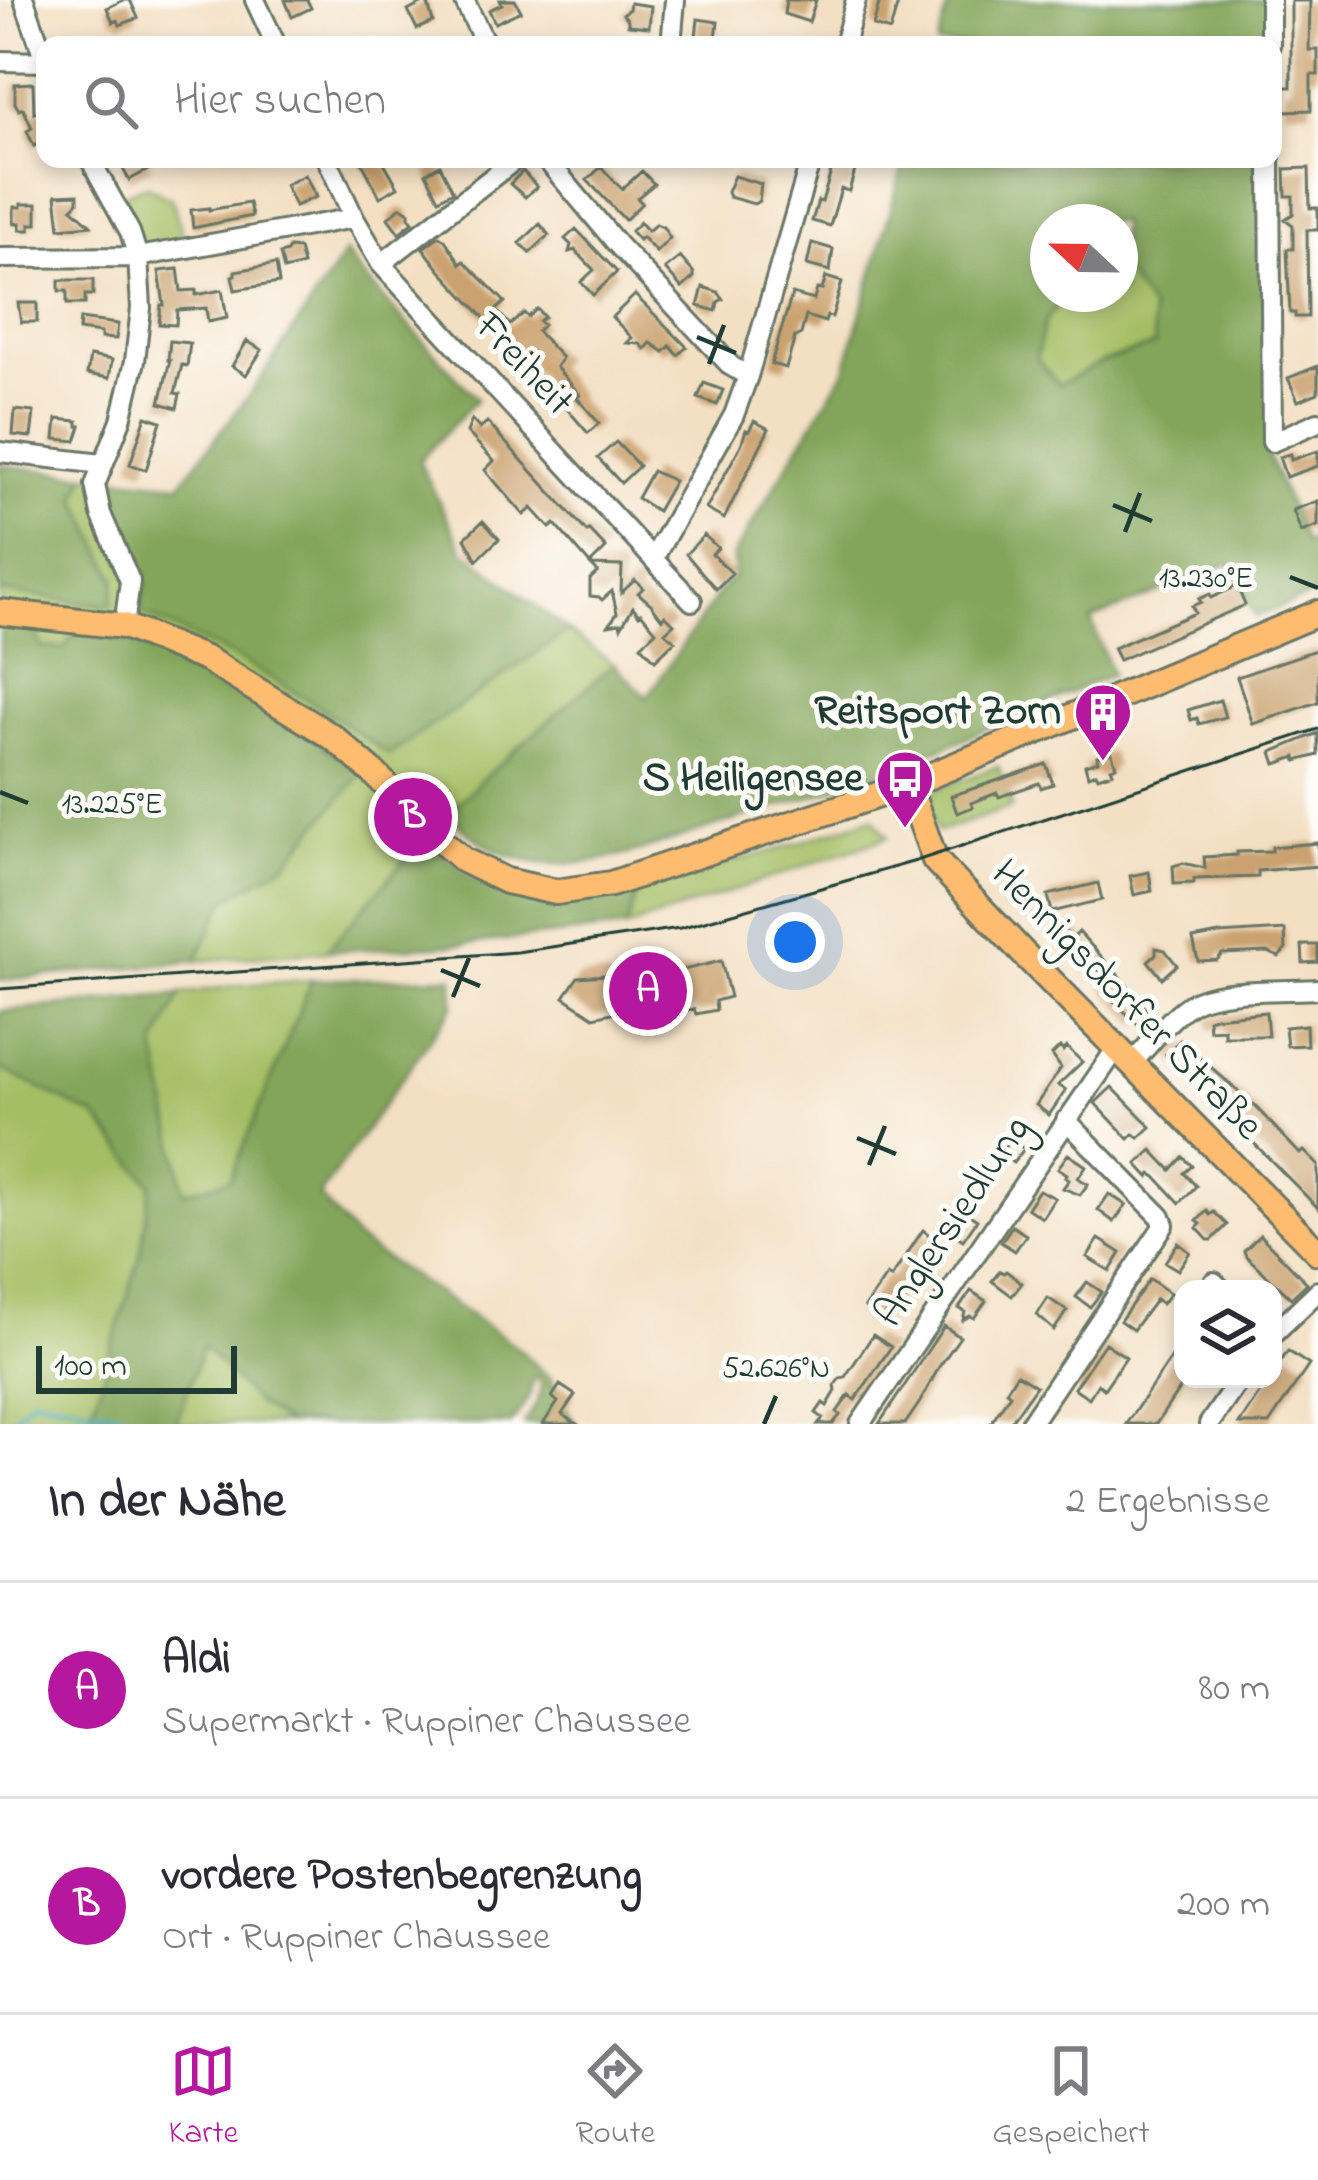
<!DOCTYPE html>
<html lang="de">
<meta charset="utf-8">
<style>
:root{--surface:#fff;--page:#f7f7f7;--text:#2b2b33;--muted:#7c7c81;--line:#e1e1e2;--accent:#b5179e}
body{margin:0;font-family:"Indie Flower",sans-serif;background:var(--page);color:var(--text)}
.controls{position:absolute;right:36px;bottom:36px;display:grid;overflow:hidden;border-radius:24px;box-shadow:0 6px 18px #0003}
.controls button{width:108px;height:108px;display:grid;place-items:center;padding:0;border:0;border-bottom:3px solid var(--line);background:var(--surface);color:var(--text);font:60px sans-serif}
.compass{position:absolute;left:1030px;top:204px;width:108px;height:108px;border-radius:50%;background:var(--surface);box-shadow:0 6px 18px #0003;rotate:292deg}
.scale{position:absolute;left:36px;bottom:30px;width:201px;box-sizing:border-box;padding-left:12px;border:6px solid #1f3d34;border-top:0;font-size:33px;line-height:42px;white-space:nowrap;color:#1f3d34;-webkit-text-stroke:9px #fdfcf7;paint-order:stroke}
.you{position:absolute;left:795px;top:942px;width:42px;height:42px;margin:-30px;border:9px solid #fff;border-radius:50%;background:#1a73e8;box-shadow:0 0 0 18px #1a73e833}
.badge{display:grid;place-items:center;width:78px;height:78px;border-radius:50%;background:var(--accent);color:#fff;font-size:39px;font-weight:700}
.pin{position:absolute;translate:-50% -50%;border:6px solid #fff;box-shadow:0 3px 12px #0006}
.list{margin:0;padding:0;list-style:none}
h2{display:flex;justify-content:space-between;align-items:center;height:156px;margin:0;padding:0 48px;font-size:51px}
h2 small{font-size:39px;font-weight:400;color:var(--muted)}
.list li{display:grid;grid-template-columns:78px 1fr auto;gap:36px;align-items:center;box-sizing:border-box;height:216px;padding:0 48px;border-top:3px solid var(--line)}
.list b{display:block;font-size:45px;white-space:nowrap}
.list p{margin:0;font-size:39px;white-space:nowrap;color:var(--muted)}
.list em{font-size:39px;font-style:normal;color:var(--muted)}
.icon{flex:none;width:66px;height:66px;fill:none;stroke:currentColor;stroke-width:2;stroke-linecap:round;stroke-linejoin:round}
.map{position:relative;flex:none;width:1318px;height:1424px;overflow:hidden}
.search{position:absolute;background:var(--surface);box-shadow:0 6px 18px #0003;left:36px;right:36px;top:36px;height:132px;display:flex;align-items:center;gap:30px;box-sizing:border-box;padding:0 42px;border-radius:24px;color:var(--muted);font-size:45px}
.sheet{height:588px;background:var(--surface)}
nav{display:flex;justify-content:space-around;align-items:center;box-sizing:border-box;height:168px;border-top:3px solid var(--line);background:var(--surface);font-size:33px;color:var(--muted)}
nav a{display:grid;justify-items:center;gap:6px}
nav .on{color:var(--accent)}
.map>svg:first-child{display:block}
.green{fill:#a4be64;stroke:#627e4c;stroke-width:3}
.forest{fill:#83a55a;stroke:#517147;stroke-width:3;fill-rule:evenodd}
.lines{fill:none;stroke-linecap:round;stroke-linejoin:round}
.stream{stroke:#3aabb6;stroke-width:4.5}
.building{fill:#caa270}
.minor-casing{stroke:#697666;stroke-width:24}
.major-casing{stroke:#697666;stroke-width:30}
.minor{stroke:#fff;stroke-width:18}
.major{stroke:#febc70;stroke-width:24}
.tram{stroke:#1f3d34;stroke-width:3}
.ticks{fill:none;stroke:#1f3d34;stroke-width:4.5}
.labels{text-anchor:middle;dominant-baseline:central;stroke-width:10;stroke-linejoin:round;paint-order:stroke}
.street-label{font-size:42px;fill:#1f3d34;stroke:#fdfcf7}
.poi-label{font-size:42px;font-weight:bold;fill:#1f3d34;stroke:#fdfcf7;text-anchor:end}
.ticks-label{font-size:30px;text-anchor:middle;fill:#1f3d34;stroke:#fdfcf7;stroke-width:10;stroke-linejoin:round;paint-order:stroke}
</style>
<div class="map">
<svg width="1318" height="1424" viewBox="0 0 1318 1424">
<rect width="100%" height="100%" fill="#fdfcf7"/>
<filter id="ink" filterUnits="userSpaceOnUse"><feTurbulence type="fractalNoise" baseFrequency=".00833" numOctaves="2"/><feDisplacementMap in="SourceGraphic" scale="24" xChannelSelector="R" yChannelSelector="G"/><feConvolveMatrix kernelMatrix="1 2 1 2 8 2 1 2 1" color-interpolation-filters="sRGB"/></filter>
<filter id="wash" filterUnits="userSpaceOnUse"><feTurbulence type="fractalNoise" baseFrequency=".004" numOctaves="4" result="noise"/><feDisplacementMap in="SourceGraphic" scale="48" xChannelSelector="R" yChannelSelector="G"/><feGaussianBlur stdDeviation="2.7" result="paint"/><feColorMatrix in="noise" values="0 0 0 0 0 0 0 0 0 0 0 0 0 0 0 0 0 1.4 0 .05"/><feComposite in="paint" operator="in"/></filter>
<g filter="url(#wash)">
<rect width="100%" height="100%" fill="#f3dfc2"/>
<path class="green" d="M147,186L172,199L185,243L144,249L117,198L136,189Z
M1121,266L1151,310L1155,345L1102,362L1059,385L1036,358L1045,322L1065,294H1120Z
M86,475L111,477L107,498L146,582L140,612L239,659L318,706L389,754L568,631L614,664L480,781L425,837L326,951L196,961L225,900L286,864L64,649L41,647L35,630L0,625V592L110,605L116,580L77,498Z
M998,766L1012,807L938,832L931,810L933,791Z
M873,817L888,837L626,928L639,887L786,847Z
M312,980L284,1049L257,1404L287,1424H0V1013L178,1001L181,994L240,985Z"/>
<path class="forest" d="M950,0H1270V45H937Z
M905,159H1270L1272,442L1266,451L1305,543L1318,538V593L1255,617L1230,563L1091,620L1112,675C1036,706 962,742 885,771C831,792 775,807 720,825C662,843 595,872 534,862C500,857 471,839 448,814L480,781L614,664L647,697L719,592L734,576L733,556L845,370ZM1048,222H1120V266L1151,310L1155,345L1102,362L1059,385L1036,358L1045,322L1065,294H1048Z
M345,253L363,276L477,399L419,461L463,550L568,631L389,755L318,706L239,659L140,612L146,582L106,498L111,477L180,484L250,394Z
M0,465L86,475L77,498L116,580L111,606L0,592Z
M0,625L36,629L41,647L64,649L76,632C88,634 101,634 113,637C195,654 293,725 362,773L285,864L225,900L196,961L0,980Z
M425,837L469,876L513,894L639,887L626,928L453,945L326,951Z
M453,977L454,1005L319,1196L356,1239L513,1344L551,1379L575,1424H524C532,1410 544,1396 540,1380L535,1376L528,1398L511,1424H287L257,1404L203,1346L176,1424H88L140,1256L151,1184L96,1117L0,1068V1011L181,994L156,1046L184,1192L230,1179L312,980Z"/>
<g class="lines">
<path class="stream" d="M158,1421L165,1424
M7,1424L33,1398L121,1413"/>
</g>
<g id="blocks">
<path class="building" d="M124,0H130L138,18L120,25L118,20L113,22L107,8Z
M285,0H307L311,8L292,17Z
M500,0H515L521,11L495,23L489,10L502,4Z
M786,0H816L809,22L784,14Z
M880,0H899L890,31L873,26Z
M427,1L433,22L417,29L408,11Z
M1291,1H1310L1309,50H1318V75H1311V110L1285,111V87H1291Z
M630,3L651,6L649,27L628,25V20L623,14L629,9Z
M698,19L718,22L715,45H695Z
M33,83L34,113L45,108V141L34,146L27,131L32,128L23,108L19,110L15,103V84Z
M131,159H147L152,168L129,180L121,165Z
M360,159H382L398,187L380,197Z
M834,161L856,167L849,191L841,189L830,226L812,221L818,201L822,202Z
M440,165L453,191L439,199L426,173Z
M601,167L622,189L642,171L654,184L637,198L642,203L625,220L587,180Z
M1309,168L1310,208H1318V230H1307L1308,317H1295V313H1290L1287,249H1293V225L1285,219L1293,214V196H1286L1285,169Z
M523,171L537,187L525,197L510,184Z
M305,175L316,197L295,206L285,185Z
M734,176L761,184L759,201L754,204L729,197L727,192Z
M78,194V202L72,208L91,225L60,228L56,195Z
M249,203L252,216L193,228L191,210L209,208V210Z
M21,204H37V224H30V230H20V223L14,224V207H21Z
M401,207L409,212V217L413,222L399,233L388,218Z
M640,222L648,231L656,224L663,227L670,238L656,252L642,237L639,240L631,231Z
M540,224L549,235L530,253L520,243Z
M576,229L617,272L593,295L581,282L594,270L575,250L569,252L571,245L565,239Z
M439,236L445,240L461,264L464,261L505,302L496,310L510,325L524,313L528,317L537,309L544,317L539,321L543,325L537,331L562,358L556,367L580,395L577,398L599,423L588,433L529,365L516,376L508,368L512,364L495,346L503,338L440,270L423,248Z
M812,243L833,249L830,271L807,265Z
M289,248L299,249L303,265L284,270L280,254L287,252Z
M680,257L694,273V277L682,288L665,269Z
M276,264L279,283L235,290L232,276L235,275V271Z
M178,269L181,291L196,290V295L222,290L227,318L208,322L206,308L177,310L176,325L159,324L161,305H164L159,271Z
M826,277L842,282L832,317L827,316L825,322L806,316L801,334L795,337L786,368L771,364L792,294L814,300L817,289L822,290Z
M59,280H93V295H85V304H67V291H59Z
M703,287L718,292L723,299L718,302L716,311L698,306Z
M635,295L687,347L678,355L670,346L664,352L651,343L645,349L640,344L627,343L632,338L612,317Z
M18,303H37V322H21Z
M80,319L118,324L116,339L101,338V333L79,330Z
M170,341L190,343L187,366L182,365L175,393L180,394L177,408L160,403L170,360H168Z
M247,341L262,350L246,375L232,366Z
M90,356L112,360L109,378L87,374Z
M1318,366V393L1298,401L1288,378Z
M704,383L723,390L717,405L698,398Z
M15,410L34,412L31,437L13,435Z
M146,416L161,421L146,470L130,464Z
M57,419L78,421V426H81L76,441L55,439Z
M472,420L480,429L487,422L587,532L589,530L606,548L590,564L555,524L550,528L532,508L524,515L485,470L494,461L467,432Z
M754,421L769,429L724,519L706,509L741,445L746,430L749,431Z
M616,442L639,466L621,483L598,458Z
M1318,451V466L1286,477L1279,457L1290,454L1291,460Z
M652,471L674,481L657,511L637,498Z
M1318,501V526L1301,532L1293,510Z
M483,521L499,539L477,560L465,538Z
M704,535L718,548L712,554L732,573L716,589L686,554Z
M591,565L622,566L621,593L635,580L643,588L638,593L651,604L662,619L665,615L674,624L665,632L675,641L655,660L641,645L656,631L641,613L639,615L633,607L621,627L620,623L609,625L617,613L612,591L602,600L599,597L590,596V579L598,572Z
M1237,586L1245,605L1119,660L1113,648L1195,613L1192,606L1201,602L1199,599L1210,594L1211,598Z
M1318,649V702L1253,724L1237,677Z
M1220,700L1225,717L1199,724L1197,718L1191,720L1188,710Z
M1318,733V755L1297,761L1296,757L1276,764L1272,752Z
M1111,751L1116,766L1111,768L1113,772L1098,777L1096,773L1088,776L1085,765L1098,761L1097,756Z
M1046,764L1053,784L1041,788L1039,783L999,797L997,793L971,803L973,807L957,813L951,796Z
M1318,843V866L1258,871V877L1194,879V883L1174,884L1173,866L1183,863L1205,868L1204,857L1237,855V852L1272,851V847Z
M1149,872L1152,891L1134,895L1130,876Z
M1098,883L1102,900L1052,912L1048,895Z
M1285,930L1286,949L1279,957L1268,952L1222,954L1217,960L1198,961L1193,939L1219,934Z
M1065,932L1074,937L1079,932L1139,998L1138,1000L1150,1013L1138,1025L1102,989L1110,981L1096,967L1088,974L1056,940Z
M1302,945H1318V962L1303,963Z
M1156,948L1165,950L1177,965L1162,978L1148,961L1156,954Z
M721,961L730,997L715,1001L716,1010L696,1014L694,1009L629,1024L626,1010L594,1017L564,997L578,977L606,975L620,985Z
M1266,1012L1268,1036H1224V1029L1209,1030L1208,1019L1214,1017Z
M1306,1025L1307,1045L1287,1046L1285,1027Z
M1180,1040L1254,1105L1300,1154L1304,1151L1318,1165V1208L1166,1054Z
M1060,1047L1063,1051L1067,1047L1082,1062L1058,1085L1066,1090L1049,1115L1036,1105L1061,1068L1052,1055Z
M1112,1087L1151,1127L1139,1138L1134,1134L1129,1139L1095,1103Z
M1011,1139L1024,1149L1013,1163L1000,1153Z
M1152,1150L1171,1170L1183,1157L1192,1166L1184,1173L1196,1186L1180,1203L1156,1177L1151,1174L1149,1177L1137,1164Z
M1068,1154L1086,1166L1078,1178L1088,1184L1080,1195L1063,1188L1069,1180L1065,1177L1067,1174L1058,1168Z
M1039,1190L1055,1198L1042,1218L1027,1208Z
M1109,1194L1126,1205L1114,1222L1098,1210Z
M1207,1211L1210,1215L1214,1212L1227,1225L1212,1240H1208L1197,1228L1201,1224L1197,1221Z
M965,1212L977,1220L963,1240L951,1232Z
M1012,1226L1026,1235L1015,1251L1001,1242Z
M923,1230L942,1245L925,1268L932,1273L926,1282L919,1277L905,1296L900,1293L883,1319L865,1307L887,1275L891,1278Z
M1260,1235L1307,1283L1291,1298L1246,1256L1244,1251Z
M1099,1239L1121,1253L1110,1271L1087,1257Z
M1178,1243L1190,1252L1178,1270L1165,1262Z
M1000,1271L1004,1273L1006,1271L1022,1283L1012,1296L992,1281Z
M1150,1279L1170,1293L1162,1304L1156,1299L1133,1330L1120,1321Z
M1087,1282L1102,1292L1090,1307L1076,1297Z
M971,1291L986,1301L974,1318L970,1316L963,1320L965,1312L959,1308Z
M1048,1298L1067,1311L1054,1330L1037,1315Z
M944,1326L960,1337L939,1367L920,1402L905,1424H879Z
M873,1335L891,1347L855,1400L849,1395L837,1412L840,1415L833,1424H818L823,1418L816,1413L823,1403L827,1406L836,1391L835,1385L840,1378L845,1377Z
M1183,1341V1383L1156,1424H1126Z
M1105,1343L1126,1357L1104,1389L1098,1384L1089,1398L1074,1388Z
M1288,1351L1309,1365L1269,1424H1239L1269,1379H1273V1373Z
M1017,1374L1036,1386L1009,1424H990L1010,1394L1006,1391Z
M560,1385L575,1395L562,1414L577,1424H543L558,1402L552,1397Z"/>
</g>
</g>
<g filter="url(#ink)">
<use href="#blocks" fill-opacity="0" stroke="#697666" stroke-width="3"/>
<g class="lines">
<g class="minor-casing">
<path id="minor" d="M24,0L45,60
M255,0L276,45
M464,0L486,45
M1270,0V45
M671,45L675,0
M844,45L856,0
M0,61L45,62
M90,159L130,232L138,257L141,308L135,361L121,420L95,485L101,514L130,581L124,626
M327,159L354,218L381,264L692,601
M546,159L617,244L731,366L748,376
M1270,159L1272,442L1318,422
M0,258L138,257L354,218
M381,264L516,159
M0,452L102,464
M653,559L734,415L748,376L811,159
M1132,1063C1151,1044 1170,1015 1194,1002C1221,988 1285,991 1318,989
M1214,1282L1221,1289
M1273,1334L1318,1291
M860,1424L1116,1049
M1030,1424L1164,1225L1161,1217L1066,1120
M1209,1424L1240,1379"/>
</g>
<g class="major-casing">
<path id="major" d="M0,612L124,626L208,660L334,738L375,774L436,836L463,860L506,881L556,892L611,884L908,785L1318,613
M908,785L935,860L1022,952L1318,1252"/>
</g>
<use href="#minor" class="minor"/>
<use href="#major" class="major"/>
<path class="tram" d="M0,989L517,952L680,928L916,861L1318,729"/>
</g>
</g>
<path class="ticks" d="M697,337L736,353M709,364L724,325M1113,505L1152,521M1125,532L1140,493M1290,577L1318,588M0,792L28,803M441,970L480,986M453,997L469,958M857,1138L896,1154M869,1165L885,1126M764,1424L776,1396"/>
<defs>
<g id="building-pin" transform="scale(3)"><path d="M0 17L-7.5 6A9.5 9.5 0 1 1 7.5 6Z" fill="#b5179e" stroke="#fdfcf7"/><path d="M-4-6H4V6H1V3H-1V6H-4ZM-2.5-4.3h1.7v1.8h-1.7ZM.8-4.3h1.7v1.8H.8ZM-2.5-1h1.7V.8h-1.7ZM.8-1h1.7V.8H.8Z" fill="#fff"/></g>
<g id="bus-pin" transform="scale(3)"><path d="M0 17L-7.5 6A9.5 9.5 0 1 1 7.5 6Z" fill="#b5179e" stroke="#fdfcf7"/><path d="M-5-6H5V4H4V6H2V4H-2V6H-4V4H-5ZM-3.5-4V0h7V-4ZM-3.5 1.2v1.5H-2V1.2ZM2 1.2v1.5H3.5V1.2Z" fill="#fff"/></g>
</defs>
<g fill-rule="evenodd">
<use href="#building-pin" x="1103" y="712"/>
<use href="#bus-pin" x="905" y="779"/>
</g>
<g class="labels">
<g class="street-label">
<text transform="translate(523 365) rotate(47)">Freiheit</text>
<text transform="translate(1126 1001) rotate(46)">Hennigsdorfer Straße</text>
<text transform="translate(954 1222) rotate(-56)">Anglersiedlung</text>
</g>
<g class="poi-label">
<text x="1061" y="712">Reitsport Zorn</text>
<text x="863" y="779">S Heiligensee</text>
</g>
</g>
<g class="ticks-label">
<text x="1206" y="587">13.230°E</text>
<text x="112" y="813">13.225°E</text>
<text x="776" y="1377">52.626°N</text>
</g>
</svg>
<div class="controls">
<button><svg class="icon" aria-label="layers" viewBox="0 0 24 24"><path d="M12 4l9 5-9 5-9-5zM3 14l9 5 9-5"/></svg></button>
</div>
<svg class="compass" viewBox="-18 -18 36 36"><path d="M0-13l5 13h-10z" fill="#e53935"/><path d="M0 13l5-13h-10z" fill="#7c7c81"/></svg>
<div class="scale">100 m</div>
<div class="you"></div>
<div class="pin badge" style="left:648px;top:991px">A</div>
<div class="pin badge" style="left:413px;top:817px">B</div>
<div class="search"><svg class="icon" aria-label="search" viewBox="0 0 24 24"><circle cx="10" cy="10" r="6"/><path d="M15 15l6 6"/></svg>Hier suchen</div>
</div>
<section class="sheet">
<h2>In der Nähe<small>2 Ergebnisse</small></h2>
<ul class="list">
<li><span class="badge">A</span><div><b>Aldi</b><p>Supermarkt · Ruppiner Chaussee</p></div><em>80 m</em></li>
<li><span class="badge">B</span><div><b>vordere Postenbegrenzung</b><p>Ort · Ruppiner Chaussee</p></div><em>200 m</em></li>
</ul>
</section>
<nav>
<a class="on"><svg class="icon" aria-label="map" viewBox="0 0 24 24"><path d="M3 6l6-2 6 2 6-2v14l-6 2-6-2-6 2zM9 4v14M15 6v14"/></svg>Karte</a>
<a><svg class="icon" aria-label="directions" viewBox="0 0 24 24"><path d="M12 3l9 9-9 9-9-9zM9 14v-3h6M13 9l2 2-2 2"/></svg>Route</a>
<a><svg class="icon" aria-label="saved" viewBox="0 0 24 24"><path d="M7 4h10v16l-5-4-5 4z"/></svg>Gespeichert</a>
</nav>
